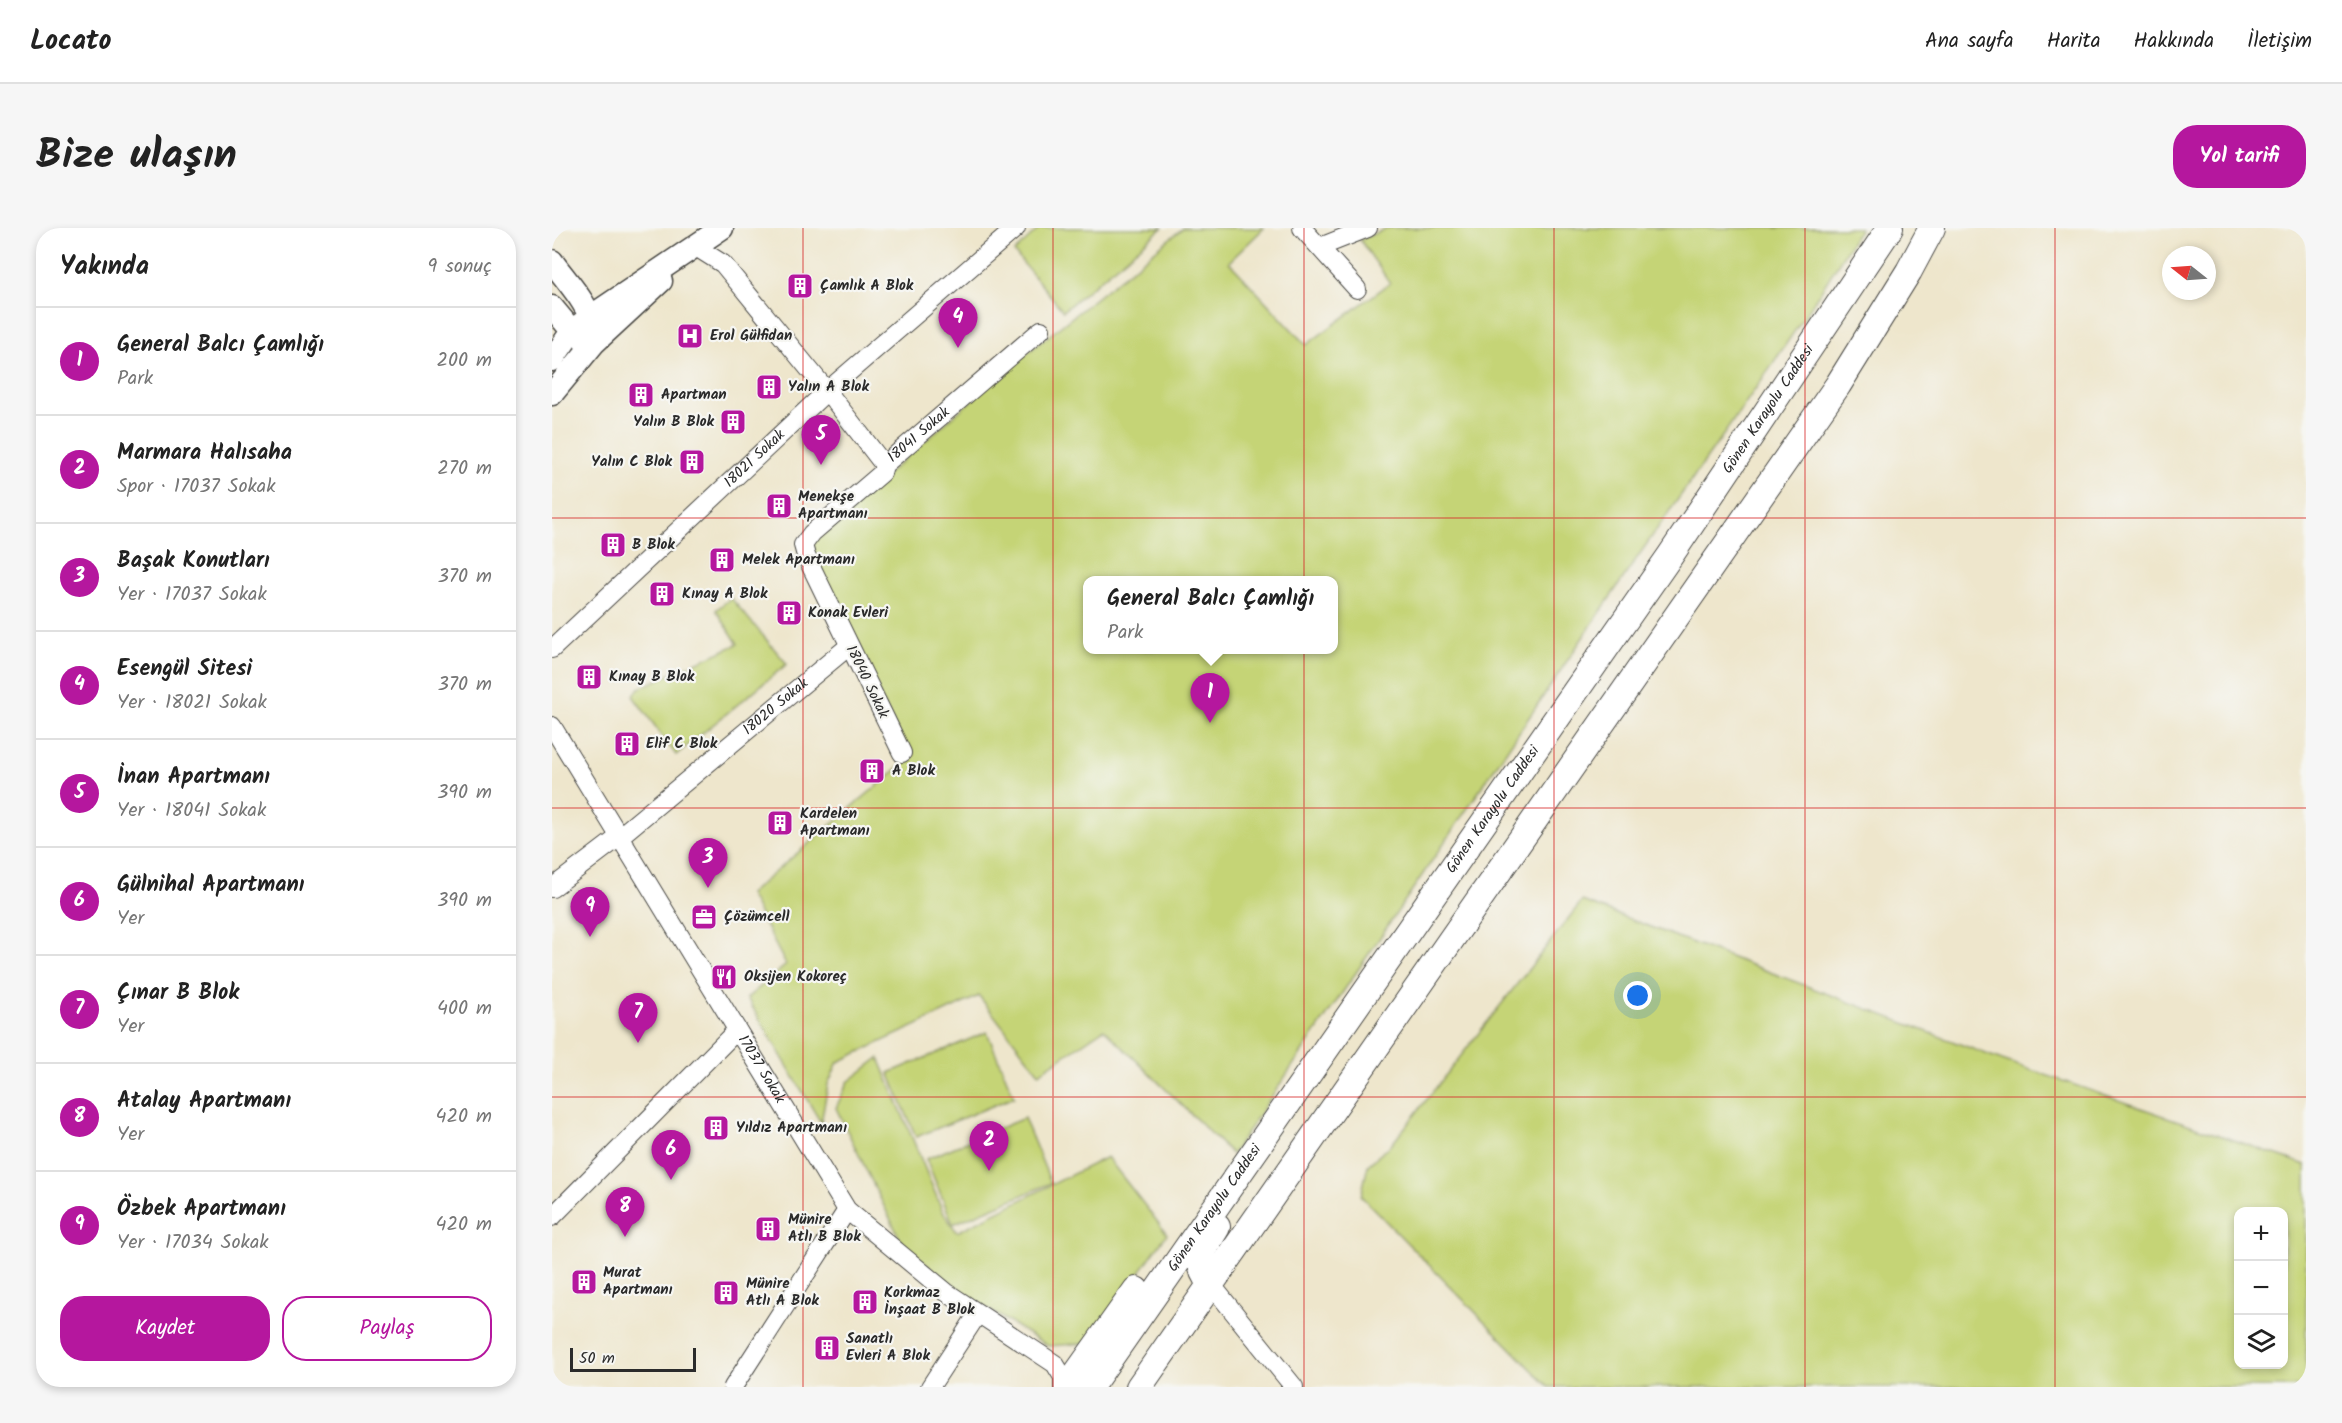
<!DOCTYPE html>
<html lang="tr">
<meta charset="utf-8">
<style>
:root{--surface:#fff;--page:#f6f6f6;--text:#222;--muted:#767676;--line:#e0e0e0;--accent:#b5179e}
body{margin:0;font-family:Kalam,sans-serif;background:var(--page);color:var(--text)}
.controls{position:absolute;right:18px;bottom:18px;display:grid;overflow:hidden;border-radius:12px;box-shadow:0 3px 9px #0003}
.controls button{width:54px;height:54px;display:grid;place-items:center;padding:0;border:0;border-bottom:2px solid var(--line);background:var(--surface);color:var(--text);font:30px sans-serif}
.compass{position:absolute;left:1610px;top:18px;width:54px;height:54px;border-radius:50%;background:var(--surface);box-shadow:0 3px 9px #0003;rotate:287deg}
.scale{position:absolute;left:18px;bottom:15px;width:126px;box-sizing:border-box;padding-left:6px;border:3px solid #2b2b2b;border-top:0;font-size:16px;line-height:21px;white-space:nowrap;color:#2b2b2b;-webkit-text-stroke:4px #f6f6f2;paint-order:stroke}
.you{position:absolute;left:1086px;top:768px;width:21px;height:21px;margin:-15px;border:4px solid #fff;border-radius:50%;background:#1a73e8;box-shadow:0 0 0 9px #1a73e833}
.badge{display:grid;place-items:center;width:39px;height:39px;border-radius:50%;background:var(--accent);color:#fff;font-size:20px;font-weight:700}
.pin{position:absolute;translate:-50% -50px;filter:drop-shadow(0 2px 3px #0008)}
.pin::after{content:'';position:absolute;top:32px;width:21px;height:18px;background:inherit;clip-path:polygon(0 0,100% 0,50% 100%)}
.popup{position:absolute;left:531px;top:348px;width:255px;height:78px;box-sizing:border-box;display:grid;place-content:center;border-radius:12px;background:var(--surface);filter:drop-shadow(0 2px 4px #0005);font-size:20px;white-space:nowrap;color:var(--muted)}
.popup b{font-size:22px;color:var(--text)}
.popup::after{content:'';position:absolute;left:50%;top:100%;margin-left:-12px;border:12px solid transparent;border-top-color:var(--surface)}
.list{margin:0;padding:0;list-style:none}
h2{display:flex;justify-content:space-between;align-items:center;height:78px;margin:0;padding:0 24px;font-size:26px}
h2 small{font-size:20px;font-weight:400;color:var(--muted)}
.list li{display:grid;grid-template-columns:39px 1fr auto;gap:18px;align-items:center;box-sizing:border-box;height:108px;padding:0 24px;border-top:2px solid var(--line)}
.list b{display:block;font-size:22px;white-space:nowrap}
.list p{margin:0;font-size:20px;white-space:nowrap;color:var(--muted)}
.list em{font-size:20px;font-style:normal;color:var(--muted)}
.actions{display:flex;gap:12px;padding:18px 24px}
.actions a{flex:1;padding:14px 0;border:2px solid var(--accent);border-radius:24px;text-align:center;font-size:21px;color:var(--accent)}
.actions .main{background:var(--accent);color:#fff}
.icon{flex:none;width:33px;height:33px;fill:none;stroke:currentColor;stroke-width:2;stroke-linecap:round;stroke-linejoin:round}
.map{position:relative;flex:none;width:1754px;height:1159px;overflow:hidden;border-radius:24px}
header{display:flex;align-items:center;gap:36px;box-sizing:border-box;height:84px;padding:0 30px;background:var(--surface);border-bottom:2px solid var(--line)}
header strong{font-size:28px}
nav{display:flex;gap:33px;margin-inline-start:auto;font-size:21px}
.intro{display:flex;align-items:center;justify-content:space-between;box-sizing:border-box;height:144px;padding:0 36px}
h1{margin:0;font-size:42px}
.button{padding:15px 27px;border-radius:24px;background:var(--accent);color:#fff;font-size:21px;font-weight:700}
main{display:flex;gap:36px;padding:0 36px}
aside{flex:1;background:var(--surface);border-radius:24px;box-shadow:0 3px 9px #0003}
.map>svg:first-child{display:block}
.green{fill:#c5d476;stroke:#788050;stroke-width:1.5;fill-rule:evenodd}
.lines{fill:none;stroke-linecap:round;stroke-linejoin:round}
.minor-casing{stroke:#484743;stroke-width:20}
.major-casing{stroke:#484743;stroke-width:25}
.highway-casing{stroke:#484743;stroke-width:28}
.minor{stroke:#fff;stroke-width:18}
.major{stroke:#fff;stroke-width:22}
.highway{stroke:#fff;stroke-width:26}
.grid{fill:none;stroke:#d62828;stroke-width:1.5;stroke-opacity:0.55}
.labels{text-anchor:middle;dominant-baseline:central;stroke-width:4.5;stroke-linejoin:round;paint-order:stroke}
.poi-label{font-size:15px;font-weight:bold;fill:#2b2b2b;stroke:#f6f6f2;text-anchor:start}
.street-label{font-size:15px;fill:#2b2b2b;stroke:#f6f6f2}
</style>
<header>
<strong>Locato</strong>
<nav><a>Ana sayfa</a><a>Harita</a><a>Hakkında</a><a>İletişim</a></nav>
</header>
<div class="intro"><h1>Bize ulaşın</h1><a class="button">Yol tarifi</a></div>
<main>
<aside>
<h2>Yakında<small>9 sonuç</small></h2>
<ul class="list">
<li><span class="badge">1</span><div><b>General Balcı Çamlığı</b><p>Park</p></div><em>200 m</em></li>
<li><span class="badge">2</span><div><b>Marmara Halısaha</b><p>Spor · 17037 Sokak</p></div><em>270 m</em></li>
<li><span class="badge">3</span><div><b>Başak Konutları</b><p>Yer · 17037 Sokak</p></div><em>370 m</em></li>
<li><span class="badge">4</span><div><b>Esengül Sitesi</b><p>Yer · 18021 Sokak</p></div><em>370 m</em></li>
<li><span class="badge">5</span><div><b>İnan Apartmanı</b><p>Yer · 18041 Sokak</p></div><em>390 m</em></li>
<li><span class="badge">6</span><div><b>Gülnihal Apartmanı</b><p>Yer</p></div><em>390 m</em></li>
<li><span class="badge">7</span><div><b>Çınar B Blok</b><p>Yer</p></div><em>400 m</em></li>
<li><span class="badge">8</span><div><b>Atalay Apartmanı</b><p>Yer</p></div><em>420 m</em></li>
<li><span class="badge">9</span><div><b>Özbek Apartmanı</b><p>Yer · 17034 Sokak</p></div><em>420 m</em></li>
</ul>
<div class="actions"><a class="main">Kaydet</a><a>Paylaş</a></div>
</aside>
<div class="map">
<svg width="1754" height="1159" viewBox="0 0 1754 1159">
<rect width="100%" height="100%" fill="#f6f6f2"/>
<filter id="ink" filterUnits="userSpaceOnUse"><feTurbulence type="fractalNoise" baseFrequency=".0167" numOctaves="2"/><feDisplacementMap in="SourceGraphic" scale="12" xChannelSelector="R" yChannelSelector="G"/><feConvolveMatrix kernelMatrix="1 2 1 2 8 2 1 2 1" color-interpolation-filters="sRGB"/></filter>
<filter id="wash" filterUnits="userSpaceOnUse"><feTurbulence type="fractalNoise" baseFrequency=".008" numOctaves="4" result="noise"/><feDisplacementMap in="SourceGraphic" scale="24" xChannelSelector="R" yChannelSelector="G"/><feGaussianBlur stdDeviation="1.35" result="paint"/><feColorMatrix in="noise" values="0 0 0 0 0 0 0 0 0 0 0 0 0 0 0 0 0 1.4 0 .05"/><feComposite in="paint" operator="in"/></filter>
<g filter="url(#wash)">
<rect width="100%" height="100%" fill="#eee6cc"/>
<path class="green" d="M488,0H610L511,83L462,24Z
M631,0H712L677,34L754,117L838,55L808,12L835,0H1308C1236,121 1151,233 1072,349C941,542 812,735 680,926L552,801L487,845L427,768L286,834L276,856L269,895L195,770L234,737L197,666L358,530L259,328L261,311L453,143ZM535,352H781V422H535Z
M179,370L235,436L124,527L81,468L87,460L186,416L164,382Z
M1030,673L1450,832L1754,937V1159H997L809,968L816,937L840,916ZM1686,984H1732V1136H1686Z
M435,804L462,869L364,909L337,845Z
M327,830L391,984L405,1004L555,929L615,1006L537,1115L496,1118L418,1070L352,1019L284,880L296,854Z
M472,890L499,955L401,996L374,931Z"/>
</g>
<g filter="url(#ink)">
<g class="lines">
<g class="minor-casing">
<g id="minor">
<path d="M750,0L805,61"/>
<path d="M144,19L171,36L275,163L332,237"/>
<path d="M768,19L816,0"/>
<path id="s1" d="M0,421L275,163L464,0"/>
<path id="s2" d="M0,498L295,982L394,1064L503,1136L511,1149V1159"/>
<path id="s3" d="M350,525L254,328L251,317L260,305L330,245L332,237L489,102"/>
<path id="s4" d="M0,660L67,609L297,418"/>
<path d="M0,989L185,802"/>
<path d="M658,1055L742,1159"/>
<path d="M181,1159L295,982"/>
<path d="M378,1159L425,1087"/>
</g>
</g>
<g class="major-casing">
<path id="major" d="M0,33C14,53 38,77 42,102
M0,79L20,103L32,111
M0,132L20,103L38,89L170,0
M0,166L42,115L109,53"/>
</g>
<g class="highway-casing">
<g id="highway">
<path d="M658,1055C640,1033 653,1020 665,999"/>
<path d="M515,1159L584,1062"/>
<path id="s5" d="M538,1159L1118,328L1338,0"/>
<path d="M587,1159L1286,157L1357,43L1380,0"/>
</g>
</g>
<use href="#minor" class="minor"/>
<use href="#major" class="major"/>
<use href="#highway" class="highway"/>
</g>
</g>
<path class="grid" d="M251,0V1159M501,0V1159M752,0V1159M1002,0V1159M1253,0V1159M1503,0V1159M0,290H1754M0,580H1754M0,869H1754"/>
<defs>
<g id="building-square" transform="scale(1.35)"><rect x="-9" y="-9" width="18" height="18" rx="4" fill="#b5179e" stroke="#f6f6f2"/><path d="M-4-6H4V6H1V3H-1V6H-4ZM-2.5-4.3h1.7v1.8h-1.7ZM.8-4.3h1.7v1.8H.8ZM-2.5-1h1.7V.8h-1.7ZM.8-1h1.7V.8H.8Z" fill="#fff"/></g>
<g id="hospital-square" transform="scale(1.35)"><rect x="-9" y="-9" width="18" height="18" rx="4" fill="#b5179e" stroke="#f6f6f2"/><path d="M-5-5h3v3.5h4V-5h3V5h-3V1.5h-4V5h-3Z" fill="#fff"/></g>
<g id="office-square" transform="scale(1.35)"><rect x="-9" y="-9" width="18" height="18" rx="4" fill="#b5179e" stroke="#f6f6f2"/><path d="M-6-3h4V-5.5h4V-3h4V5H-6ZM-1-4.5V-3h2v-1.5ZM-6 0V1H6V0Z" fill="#fff"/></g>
<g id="restaurant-square" transform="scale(1.35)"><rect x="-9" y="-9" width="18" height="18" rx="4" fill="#b5179e" stroke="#f6f6f2"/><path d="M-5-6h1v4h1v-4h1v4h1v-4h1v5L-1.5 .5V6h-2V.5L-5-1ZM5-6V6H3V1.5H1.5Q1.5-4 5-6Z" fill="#fff"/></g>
</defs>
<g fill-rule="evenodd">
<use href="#building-square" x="248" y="58"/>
<use href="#hospital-square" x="138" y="108"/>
<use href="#building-square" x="217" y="159"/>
<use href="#building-square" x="89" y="167"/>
<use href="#building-square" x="181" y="194"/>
<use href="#building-square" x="140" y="234"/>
<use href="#building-square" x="227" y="278"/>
<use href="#building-square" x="61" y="317"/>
<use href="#building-square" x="170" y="332"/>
<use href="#building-square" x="110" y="366"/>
<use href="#building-square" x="237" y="385"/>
<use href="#building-square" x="37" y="449"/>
<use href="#building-square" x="75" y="516"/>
<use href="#building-square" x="320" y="543"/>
<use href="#building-square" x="228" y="595"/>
<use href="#office-square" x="152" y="689"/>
<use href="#restaurant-square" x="172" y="749"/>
<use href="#building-square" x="164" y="900"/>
<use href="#building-square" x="216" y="1001"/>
<use href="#building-square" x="32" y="1054"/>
<use href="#building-square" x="174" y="1065"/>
<use href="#building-square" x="313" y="1074"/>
<use href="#building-square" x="275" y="1120"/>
</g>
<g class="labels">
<g class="poi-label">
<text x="268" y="58">Çamlık A Blok</text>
<text x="158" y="108">Erol Gülfidan</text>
<text x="236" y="159">Yalın A Blok</text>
<text x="109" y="167">Apartman</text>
<text x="162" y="194" text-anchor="end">Yalın B Blok</text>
<text x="120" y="234" text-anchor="end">Yalın C Blok</text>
<text x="246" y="269">Menekşe<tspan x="246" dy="17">Apartmanı</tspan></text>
<text x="80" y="317">B Blok</text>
<text x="190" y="332">Melek Apartmanı</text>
<text x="130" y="366">Kınay A Blok</text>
<text x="256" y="385">Konak Evleri</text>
<text x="57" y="449">Kınay B Blok</text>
<text x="94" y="516">Elif C Blok</text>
<text x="340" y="543">A Blok</text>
<text x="248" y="586">Kardelen<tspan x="248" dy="17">Apartmanı</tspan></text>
<text x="172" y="689">Çözümcell</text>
<text x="192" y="749">Oksijen Kokoreç</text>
<text x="184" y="900">Yıldız Apartmanı</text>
<text x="236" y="992">Münire<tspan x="236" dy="17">Atlı B Blok</tspan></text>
<text x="51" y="1045">Murat<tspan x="51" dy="17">Apartmanı</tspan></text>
<text x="194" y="1056">Münire<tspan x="194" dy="17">Atlı A Blok</tspan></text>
<text x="332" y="1065">Korkmaz<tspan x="332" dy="17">İnşaat B Blok</tspan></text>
<text x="294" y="1111">Sanatlı<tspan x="294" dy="17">Evleri A Blok</tspan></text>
</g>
<g class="street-label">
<text stroke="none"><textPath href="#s5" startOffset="1190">Gönen Karayolu Caddesi</textPath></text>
<text stroke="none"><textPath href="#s3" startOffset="392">18041 Sokak</textPath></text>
<text stroke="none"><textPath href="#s1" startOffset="278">18021 Sokak</textPath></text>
<text transform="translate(315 454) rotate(64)">18040 Sokak</text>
<text stroke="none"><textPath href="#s4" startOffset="288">18020 Sokak</textPath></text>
<text stroke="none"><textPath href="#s5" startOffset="704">Gönen Karayolu Caddesi</textPath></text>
<text stroke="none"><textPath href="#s2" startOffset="402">17037 Sokak</textPath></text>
<text stroke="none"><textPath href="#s5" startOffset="218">Gönen Karayolu Caddesi</textPath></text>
</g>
</g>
</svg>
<div class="controls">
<button>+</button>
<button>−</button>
<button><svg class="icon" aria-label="layers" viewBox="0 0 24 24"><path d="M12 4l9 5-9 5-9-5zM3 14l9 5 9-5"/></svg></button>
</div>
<svg class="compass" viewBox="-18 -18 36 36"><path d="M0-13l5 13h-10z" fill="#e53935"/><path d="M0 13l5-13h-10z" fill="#767676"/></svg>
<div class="scale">50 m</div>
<div class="you"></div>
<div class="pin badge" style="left:658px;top:495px">1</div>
<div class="popup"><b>General Balcı Çamlığı</b>Park</div>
<div class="pin badge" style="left:437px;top:943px">2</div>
<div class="pin badge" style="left:156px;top:660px">3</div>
<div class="pin badge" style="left:406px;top:120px">4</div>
<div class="pin badge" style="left:269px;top:237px">5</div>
<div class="pin badge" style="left:119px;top:952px">6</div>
<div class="pin badge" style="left:86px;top:815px">7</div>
<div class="pin badge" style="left:73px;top:1009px">8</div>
<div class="pin badge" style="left:38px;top:709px">9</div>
</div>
</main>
